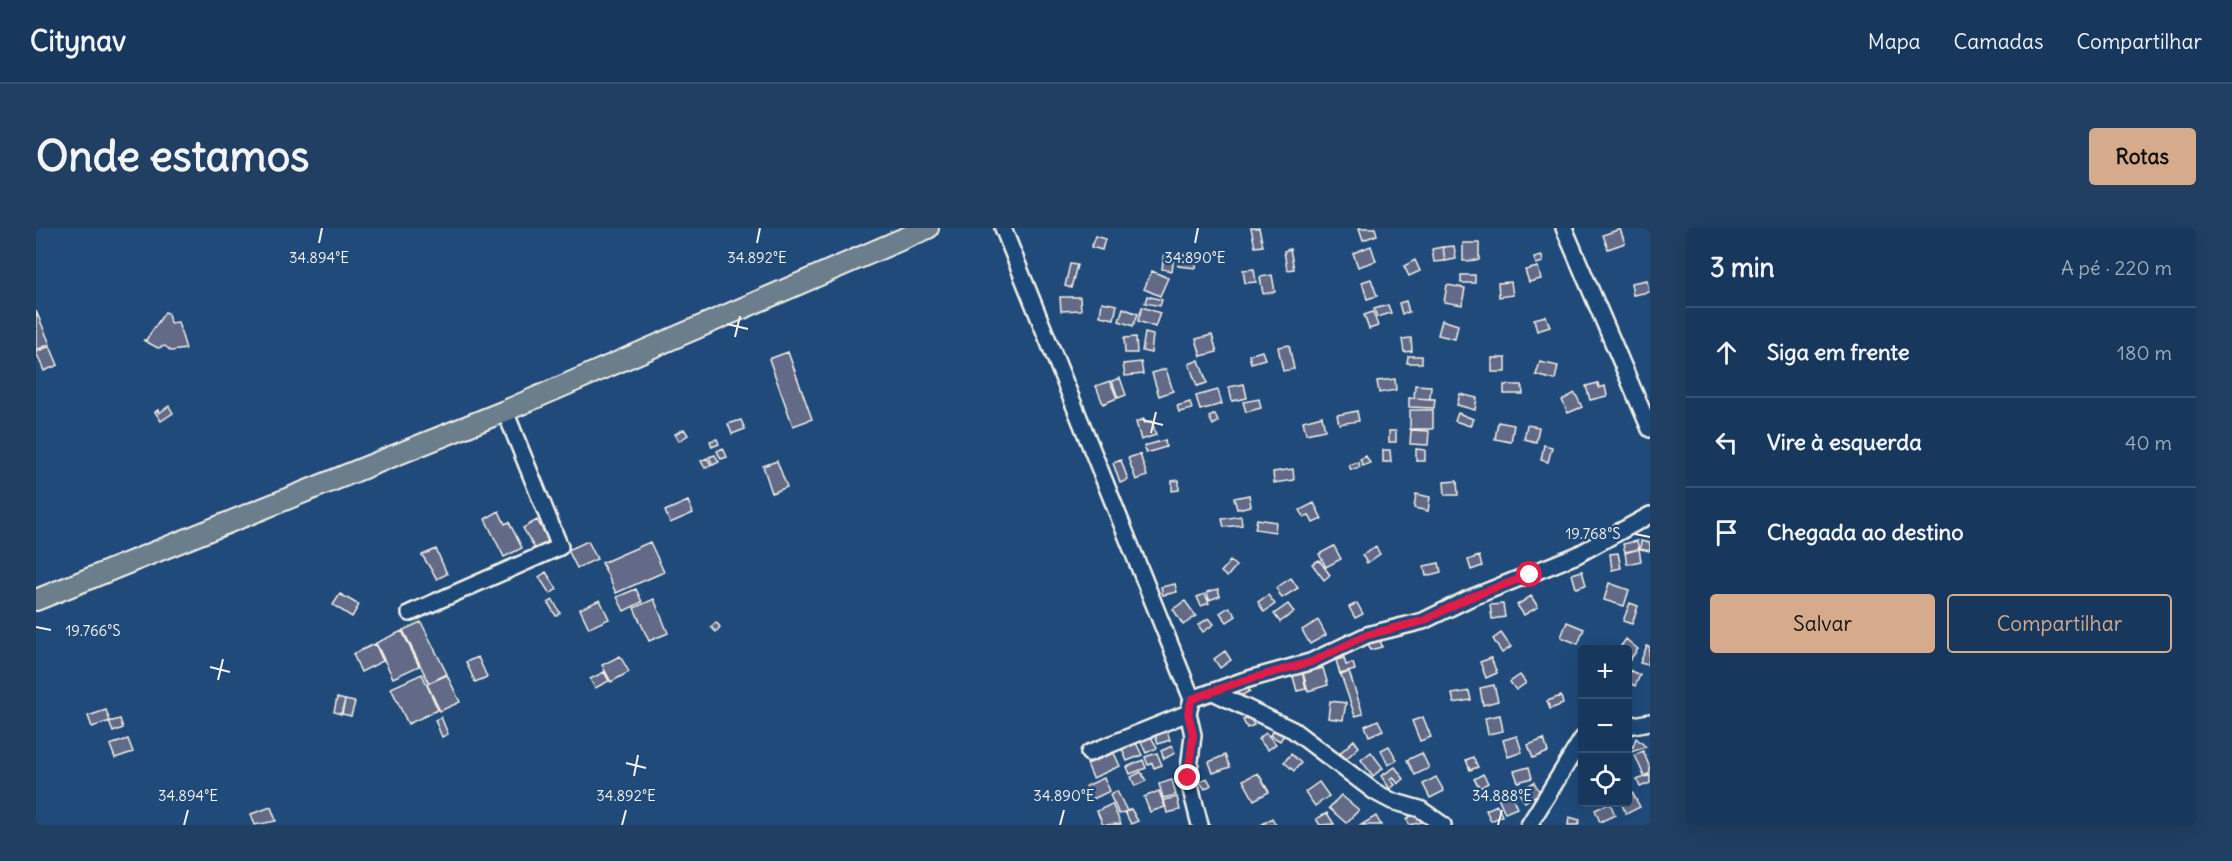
<!DOCTYPE html>
<html lang="pt">
<meta charset="utf-8">
<style>
:root{--surface:#17385c;--page:#203f62;--text:#f1f3f6;--muted:#9eacbb;--line:#365272;--accent:#d6ab8b}
body{margin:0;font-family:Delius,sans-serif;background:var(--page);color:var(--text)}
.controls{position:absolute;right:18px;bottom:18px;display:grid;overflow:hidden;border-radius:6px;box-shadow:0 6px 24px #0002}
.controls button{width:54px;height:54px;display:grid;place-items:center;padding:0;border:0;border-bottom:2px solid var(--line);background:var(--surface);color:var(--text);font:30px sans-serif}
.stop{position:absolute;width:18px;height:18px;margin:-14px;border:4px solid #e11d48;border-radius:50%;background:#fff}
.stop.end{background:#e11d48;border-color:#fff;box-shadow:0 2px 6px #0008}
.list{margin:0;padding:0;list-style:none}
h2{display:flex;justify-content:space-between;align-items:center;height:78px;margin:0;padding:0 24px;font-size:26px}
h2 small{font-size:20px;font-weight:400;color:var(--muted)}
.list li{display:grid;grid-template-columns:39px 1fr auto;gap:18px;align-items:center;box-sizing:border-box;height:90px;padding:0 24px;border-top:2px solid var(--line)}
.list b{display:block;font-size:22px;white-space:nowrap}
.list em{font-size:20px;font-style:normal;color:var(--muted)}
.actions{display:flex;gap:12px;padding:18px 24px}
.actions a{flex:1;padding:14px 0;border:2px solid var(--accent);border-radius:6px;text-align:center;font-size:21px;color:var(--accent)}
.actions .main{background:var(--accent);color:#111}
.icon{flex:none;width:33px;height:33px;fill:none;stroke:currentColor;stroke-width:2;stroke-linecap:round;stroke-linejoin:round}
.map{position:relative;flex:none;width:1614px;height:597px;overflow:hidden;border-radius:6px}
header{display:flex;align-items:center;gap:36px;box-sizing:border-box;height:84px;padding:0 30px;background:var(--surface);border-bottom:2px solid var(--line)}
header strong{font-size:28px}
nav{display:flex;gap:33px;margin-inline-start:auto;font-size:21px}
.intro{display:flex;align-items:center;justify-content:space-between;box-sizing:border-box;height:144px;padding:0 36px}
h1{margin:0;font-size:42px}
.button{padding:15px 27px;border-radius:6px;background:var(--accent);color:#111;font-size:21px;font-weight:700}
main{display:flex;gap:36px;padding:0 36px}
aside{flex:1;background:var(--surface);border-radius:6px;box-shadow:0 6px 24px #0002}
.map>svg:first-child{display:block}
.building{fill:#626a87;stroke:#f4f1e8;stroke-width:1.5}
.lines{fill:none;stroke-linecap:round;stroke-linejoin:round}
.minor-casing{stroke:#f4f1e8;stroke-width:20}
.major-casing{stroke:#f4f1e8;stroke-width:24}
.minor{stroke:#1f4a7a;stroke-width:15}
.major{stroke:#6b7e8b;stroke-width:20}
.route{stroke:#e11d48;stroke-width:8}
.ticks{fill:none;stroke:#f4f1e8;stroke-width:2}
.ticks-label{font-size:15px;text-anchor:middle;fill:#f4f1e8;stroke:#1f4a7a;stroke-width:5;stroke-linejoin:round;paint-order:stroke}
</style>
<header>
<strong>Citynav</strong>
<nav><a>Mapa</a><a>Camadas</a><a>Compartilhar</a></nav>
</header>
<div class="intro"><h1>Onde estamos</h1><a class="button">Rotas</a></div>
<main>
<div class="map">
<svg width="1614" height="597" viewBox="0 0 1614 597">
<rect width="100%" height="100%" fill="#1f4a7a"/>
<filter id="ink" filterUnits="userSpaceOnUse"><feTurbulence type="fractalNoise" baseFrequency=".0167" numOctaves="2"/><feDisplacementMap in="SourceGraphic" scale="12" xChannelSelector="R" yChannelSelector="G"/><feConvolveMatrix kernelMatrix="1 2 1 2 8 2 1 2 1" color-interpolation-filters="sRGB"/></filter>
<g filter="url(#ink)">
<path class="building" d="M1215,0H1223L1227,18L1219,19Z
M1323,0H1339L1341,7L1327,12Z
M1584,1L1589,15L1572,21L1567,7Z
M1059,8L1069,11L1066,22L1055,19Z
M1427,15H1443V32L1427,33Z
M1335,18L1340,33L1322,39L1317,25Z
M1418,18L1420,31L1409,33L1407,19Z
M1407,19L1409,33L1398,34L1396,21Z
M1254,21L1258,41L1251,42L1248,23Z
M1128,26L1138,28L1136,43L1126,41Z
M1143,26L1161,28L1160,40L1142,38Z
M1506,28L1507,34L1500,36L1498,30Z
M1379,32L1384,43L1373,48L1368,38Z
M1034,36L1041,37L1035,60L1029,58Z
M1502,39L1505,51L1493,54L1489,42Z
M1218,41L1220,54L1209,55L1207,42Z
M1116,43L1132,50L1124,68L1108,61Z
M1236,47L1239,64L1227,66L1224,49Z
M1425,47H1439V55H1425Z
M1335,51L1341,68L1331,71L1326,54Z
M1611,52L1613,64L1597,67L1595,55Z
M1475,54L1477,67L1463,69L1462,55Z
M1411,57L1429,60L1426,77L1408,74Z
M1111,68L1126,72L1124,78L1109,75Z
M1024,69H1044L1045,82L1025,83Z
M1370,73L1373,84L1366,86L1363,75Z
M1066,74L1081,77L1078,91L1064,88Z
M1352,77L1355,85L1341,89L1338,81Z
M1106,79L1124,85L1119,99L1102,93Z
M1087,80L1102,86L1097,98L1083,93Z
M0,83L14,116L0,122Z
M129,84L132,85L134,95L142,94L150,121L135,123L129,118L122,120L107,112H110Z
M1337,84L1342,98L1333,101L1328,87Z
M1510,88L1514,99L1501,103L1498,91Z
M1406,92L1422,97L1419,111L1402,107Z
M1109,105L1117,107L1115,125L1106,123Z
M1176,107L1181,124L1165,128L1160,111Z
M1100,109L1101,125H1089L1088,110Z
M1375,110L1376,123L1368,124L1366,111Z
M1253,117L1258,141L1247,143L1242,119Z
M14,118L22,137L8,143L0,124Z
M1226,123L1229,131L1215,135L1213,127Z
M752,124L776,191L757,198L733,131Z
M1372,128H1386V135H1371Z
M1456,130H1470V144H1456Z
M1163,132L1171,155L1161,158L1153,136Z
M1105,134L1107,146L1089,148L1087,136Z
M1504,134L1522,138L1519,152L1500,147Z
M1130,141L1137,163L1123,168L1116,145Z
M1084,150L1090,167L1082,170L1076,153Z
M1359,151L1360,162L1343,165L1341,153Z
M1074,153L1081,170L1067,176L1060,158Z
M1562,155L1563,160L1569,158L1571,168L1554,172L1550,158Z
M1208,156L1211,170L1196,173L1193,159Z
M1379,157L1395,158L1394,171L1378,170Z
M1468,157H1486L1487,166H1468Z
M1182,162L1186,176L1164,182L1160,168Z
M1539,165L1546,179L1532,185L1526,172Z
M1424,166L1441,170L1439,182L1421,177Z
M1373,170L1399,171L1398,180L1373,179Z
M1223,171L1225,180L1210,184L1207,174Z
M1154,174L1156,181L1143,184L1141,178Z
M133,178L137,185L125,193L119,184L122,182L123,185Z
M1374,182H1397V201H1374Z
M1321,183L1323,193L1303,196L1301,187Z
M1422,185L1437,191L1434,198L1419,193Z
M1179,186L1182,194L1177,197L1173,189Z
M1286,188L1289,202L1270,206L1267,193Z
M1108,191L1109,195L1116,193L1120,207L1105,212L1100,194Z
M705,192L709,201L696,206L692,196Z
M1462,194L1478,197L1475,214L1459,211Z
M1491,197L1503,199L1500,214L1488,211Z
M648,201L652,207L643,213L639,206Z
M1375,202L1393,203L1392,217L1374,216Z
M1353,203H1360V214H1353Z
M681,211L683,216L676,219L674,213Z
M1129,212L1130,219L1110,225L1108,218Z
M1508,217L1516,219L1512,234L1505,232Z
M687,220L691,229L685,231L681,223Z
M1380,221L1389,222V233H1380Z
M1347,222H1354L1355,234H1347Z
M1104,226L1111,248L1100,252L1092,230Z
M679,227L683,234L677,237L673,229Z
M1330,228L1334,235L1327,238L1324,231Z
M671,230L675,237L669,240L665,233Z
M1085,232L1092,252L1084,255L1077,235Z
M741,233L751,259L736,265L727,238Z
M1322,234L1324,239L1315,242L1313,237Z
M1257,241L1258,252L1238,255L1237,244Z
M1143,252V262L1136,263V253Z
M1421,253L1422,267H1409L1408,254Z
M1380,266L1394,269L1392,283L1378,280Z
M1213,267L1215,278L1201,281L1198,270Z
M652,273L657,285L634,295L629,283Z
M1278,275L1286,291L1277,295L1273,287L1268,289L1264,282Z
M463,283L469,296L473,294L486,320L468,329L449,291Z
M1205,288L1206,297L1188,299L1186,291Z
M1221,291L1240,294L1239,304L1219,301Z
M501,292L513,313L499,321L487,300Z
M552,313L561,331L541,340L532,322Z
M1601,313L1603,321L1589,324L1587,316Z
M1605,313L1614,315V323L1604,321Z
M614,314L628,344L580,365L566,335Z
M1298,318L1305,331L1290,339L1283,326Z
M1340,319L1344,326L1331,335L1326,327Z
M400,321L411,346L401,351L386,327Z
M1603,321L1605,333L1591,336L1589,325Z
M1582,325L1585,340L1576,342L1574,326Z
M1443,328L1446,338L1435,342L1432,332Z
M1283,332L1294,347L1288,352L1276,336Z
M1194,333L1200,338L1191,349L1185,344Z
M1403,335L1405,344L1390,348L1388,338Z
M1546,343L1550,357L1540,360L1536,346Z
M510,344L521,361L514,366L503,349Z
M1255,350L1262,360L1246,370L1240,360Z
M1573,355L1593,362L1588,378L1568,372Z
M1139,356L1141,364L1127,367L1125,359Z
M600,361L606,374L588,383L581,369Z
M1182,361L1184,368L1173,372L1171,364Z
M304,366L323,377L316,389L297,377Z
M1169,366L1173,375L1165,378L1161,369Z
M1232,367L1239,376L1228,384L1222,374Z
M1495,368L1502,379L1488,387L1481,377Z
M618,371L632,405L613,413L598,380Z
M517,372L524,385L520,388L512,375Z
M564,372L573,391L553,400L544,381Z
M1149,373L1160,388L1147,397L1137,381Z
M1321,375L1327,386L1319,390L1313,379Z
M1594,375L1602,378L1596,396L1587,393Z
M1252,376L1258,384L1244,394L1238,386Z
M1467,376L1469,389L1456,391L1454,377Z
M1193,379L1200,388L1191,394L1184,385Z
M1173,390L1178,396L1167,404L1162,397Z
M1282,392L1290,407L1274,416L1266,402Z
M385,394L411,446L393,455L367,402Z
M680,394L684,399L680,404L675,399Z
M1531,394L1548,401L1542,416L1525,409Z
M366,403L383,438L357,450L340,415Z
M1465,405L1475,419L1466,425L1457,411Z
M1344,411L1346,419L1334,422L1332,414Z
M1590,411L1602,421L1593,433L1592,422H1582Z
M339,416L347,433L325,444L317,426Z
M1611,418L1614,419L1612,437L1604,435Z
M1189,423L1195,432L1184,440L1178,431Z
M584,428L593,444L575,454L566,437Z
M442,429L451,449L439,454L430,434Z
M1308,430L1310,437L1317,435L1319,442L1304,446L1300,432Z
M1455,430L1461,445L1450,450L1444,434Z
M1287,440L1292,457L1272,463L1267,445Z
M1593,442L1604,447L1599,458L1592,454Z
M1266,443L1270,461L1261,463L1256,445Z
M568,444L573,453L559,460L554,451Z
M1313,444L1327,486L1319,488L1305,447Z
M386,446L402,482L372,496L355,460Z
M411,447L424,474L404,483L391,456Z
M1484,447L1490,455L1480,462L1474,454Z
M1210,457L1214,463L1201,470L1197,464Z
M1458,457L1462,473L1447,477L1444,460Z
M1433,463L1435,472L1418,475L1416,466Z
M1525,468L1527,476L1514,481L1511,473Z
M301,470L309,472L305,486L298,484Z
M309,472L319,474L315,488L306,486Z
M1294,473L1310,475L1307,492L1292,490Z
M70,482L74,493L56,499L52,488Z
M1464,487L1467,503L1452,506L1449,490Z
M405,489L412,506L406,509L399,492Z
M1214,489L1218,497L1211,500L1207,492Z
M1387,489L1395,509L1384,513L1376,493Z
M84,491L87,500L77,504L73,494Z
M1342,492L1347,502L1333,508L1329,498Z
M1130,500L1134,512L1122,516L1118,504Z
M1238,501L1248,507L1244,513L1234,507Z
M1230,505L1240,516L1232,522L1222,511Z
M1114,507L1121,520L1110,525L1104,512Z
M1481,508L1486,524L1472,529L1467,512Z
M1600,510L1610,519L1592,525V517L1597,519Z
M92,511L97,524L79,530L74,517Z
M1508,511L1512,524L1497,530L1492,517Z
M1318,512L1323,519L1310,531L1304,525Z
M1100,515L1106,527L1091,533L1086,521Z
M1136,518L1139,525L1128,531L1125,523Z
M1353,518L1361,532L1352,537L1345,522Z
M1607,523L1614,540V545L1608,548L1599,527Z
M1335,524L1347,540L1337,548L1325,532Z
M1078,525L1084,538L1057,550L1051,536Z
M1121,525L1126,537L1118,540L1116,535L1112,537L1109,529Z
M1386,525L1393,540L1379,547L1371,532Z
M1255,526L1265,535L1258,543L1248,534Z
M1189,527L1194,539L1177,545L1173,534Z
M1437,529L1442,539L1434,542L1430,532Z
M1107,532L1110,540L1094,546L1091,539Z
M1359,539L1368,551L1362,556L1357,549L1354,551L1359,557L1354,561L1345,548Z
M1493,539L1496,550L1482,554L1478,543Z
M1105,544L1110,553L1099,558L1095,549Z
M1222,545L1233,564L1218,572L1207,552Z
M1447,546L1452,555L1444,560L1438,551Z
M1614,547V555L1604,559L1601,552Z
M1400,549L1408,563L1394,570L1387,556Z
M1068,550L1074,563L1057,571L1050,558Z
M1171,550L1175,557L1169,561L1164,554Z
M1136,552L1140,567L1127,570L1123,556Z
M1283,554L1293,568L1279,578L1269,564Z
M1498,554L1504,565L1489,574L1482,564Z
M1081,563L1091,583L1083,586L1074,567Z
M1123,563L1129,579L1114,584L1108,569Z
M1474,564L1481,580L1469,585L1462,569Z
M1596,564L1604,579L1590,586L1585,574H1592V567Z
M1305,567L1323,582L1310,595L1293,580Z
M1141,569L1144,582L1131,585L1128,572Z
M1574,575L1579,587L1564,594L1559,582Z
M1076,576L1085,596L1067,597L1061,583Z
M1461,577L1466,588L1455,593L1450,582Z
M235,579L240,593L219,597L215,586Z
M1095,581L1102,593L1095,596L1089,584Z
M1291,585L1298,596L1284,597L1280,591Z
M1380,585L1386,594L1374,597L1370,591Z
M1340,588L1345,597H1325Z
M1533,589L1544,592L1542,597H1532Z
M1236,590L1240,597H1225Z"/>
<g class="lines">
<g class="minor-casing">
<path id="minor" d="M967,0L1156,471L1152,485L1053,525
M1528,0L1614,201
M374,385L524,319L469,183
M1177,464L1257,502L1339,564L1356,573L1384,581L1407,597
M1156,471L1206,453L1274,434L1331,407L1387,393L1432,371L1541,327L1614,287
M1152,485L1157,507L1152,550L1164,597
M1592,498L1614,494
M1493,597L1546,511"/>
</g>
<g class="major-casing">
<path id="major" d="M0,372L469,183L892,0"/>
</g>
<use href="#minor" class="minor"/>
<use href="#major" class="major"/>
</g>
</g>
<g class="lines" filter="url(#ink)">
<path class="route" d="M1152,550L1157,507L1152,485L1156,471L1206,453L1275,434L1331,407L1387,393L1432,370L1494,347"/>
</g>
<path class="ticks" d="M283,15L286,0M721,15L724,0M1159,15L1162,0M691,96L712,101M699,109L704,88M1107,192L1127,197M1115,205L1120,184M1599,306L1614,309M0,399L15,402M174,439L194,444M182,452L187,431M590,535L610,540M598,548L602,527M148,597L152,582M586,597L590,582M1024,597L1028,582M1462,597L1466,582"/>
<g class="ticks-label">
<text x="283" y="35">34.894°E</text>
<text x="721" y="35">34.892°E</text>
<text x="1159" y="35">34.890°E</text>
<text x="1557" y="311">19.768°S</text>
<text x="57" y="408">19.766°S</text>
<text x="152" y="573">34.894°E</text>
<text x="590" y="573">34.892°E</text>
<text x="1028" y="573">34.890°E</text>
<text x="1466" y="573">34.888°E</text>
</g>
</svg>
<div class="controls">
<button>+</button>
<button>−</button>
<button><svg class="icon" aria-label="locate" viewBox="0 0 24 24"><circle cx="12" cy="12" r="6"/><path d="M12 2v4M12 18v4M2 12h4M18 12h4"/></svg></button>
</div>
<div class="stop" style="left:1494px;top:347px"></div>
<div class="stop end" style="left:1152px;top:550px"></div>
</div>
<aside>
<h2>3 min<small>A pé · 220 m</small></h2>
<ul class="list">
<li><svg class="icon" aria-label="ahead" viewBox="0 0 24 24"><path d="M12 20V5M6 11l6-6 6 6"/></svg><div><b>Siga em frente</b></div><em>180 m</em></li>
<li><svg class="icon" aria-label="left" viewBox="0 0 24 24"><path d="M17 20v-9H6M10 6l-5 5 5 5"/></svg><div><b>Vire à esquerda</b></div><em>40 m</em></li>
<li><svg class="icon" aria-label="arrive" viewBox="0 0 24 24"><path d="M6 21V4h12l-3 4 3 4H6"/></svg><div><b>Chegada ao destino</b></div></li>
</ul>
<div class="actions"><a class="main">Salvar</a><a>Compartilhar</a></div>
</aside>
</main>
